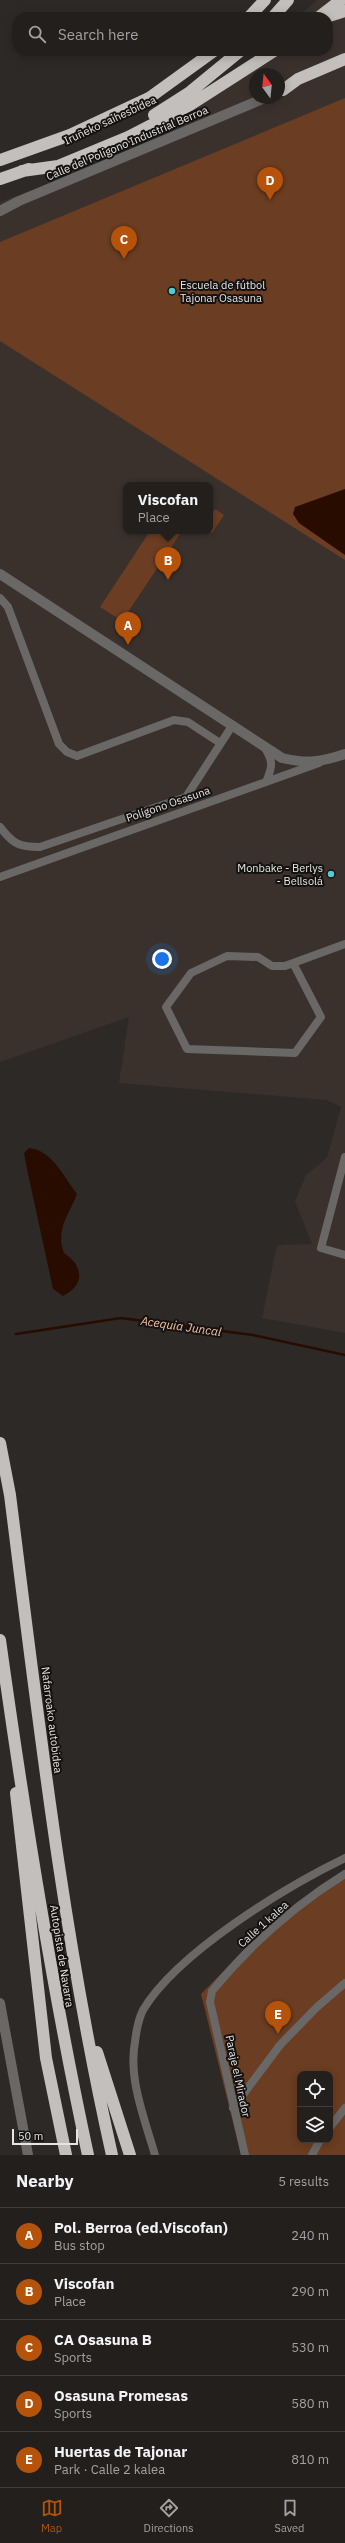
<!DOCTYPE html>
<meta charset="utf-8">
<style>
:root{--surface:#221f1d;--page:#2e2c2a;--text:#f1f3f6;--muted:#a2a2a4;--line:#3f3d3b;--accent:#b45309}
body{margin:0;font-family:"IBM Plex Sans",sans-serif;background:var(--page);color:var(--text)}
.controls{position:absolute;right:12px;bottom:12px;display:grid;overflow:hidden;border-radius:8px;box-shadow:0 2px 10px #0003}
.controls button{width:36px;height:36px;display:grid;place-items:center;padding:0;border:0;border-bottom:1px solid var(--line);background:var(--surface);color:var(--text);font:20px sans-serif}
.compass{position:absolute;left:249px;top:68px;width:36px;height:36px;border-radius:50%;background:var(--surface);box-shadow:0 2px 10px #0003;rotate:345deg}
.scale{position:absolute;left:12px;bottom:10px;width:66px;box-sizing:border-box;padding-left:4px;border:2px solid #e7e5e4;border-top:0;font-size:11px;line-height:14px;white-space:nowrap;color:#e7e5e4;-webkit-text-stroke:3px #141211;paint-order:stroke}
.you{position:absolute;left:162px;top:959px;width:14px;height:14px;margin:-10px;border:3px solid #fff;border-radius:50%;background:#1a73e8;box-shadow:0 0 0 6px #1a73e833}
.badge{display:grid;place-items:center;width:26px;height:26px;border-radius:50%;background:var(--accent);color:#fff;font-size:13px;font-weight:700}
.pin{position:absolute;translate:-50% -33px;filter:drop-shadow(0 1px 2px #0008)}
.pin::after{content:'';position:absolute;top:21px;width:14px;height:12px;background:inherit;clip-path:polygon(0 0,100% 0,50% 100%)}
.popup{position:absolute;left:123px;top:482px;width:90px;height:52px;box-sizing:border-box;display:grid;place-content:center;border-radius:8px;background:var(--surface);filter:drop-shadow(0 1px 3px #0005);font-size:13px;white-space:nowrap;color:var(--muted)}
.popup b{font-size:15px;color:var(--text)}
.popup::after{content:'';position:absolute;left:50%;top:100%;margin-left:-8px;border:8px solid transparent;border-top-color:var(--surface)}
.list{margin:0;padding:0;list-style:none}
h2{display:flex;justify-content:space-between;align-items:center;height:52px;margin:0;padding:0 16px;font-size:17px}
h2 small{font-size:13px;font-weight:400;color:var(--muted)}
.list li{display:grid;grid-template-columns:26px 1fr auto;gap:12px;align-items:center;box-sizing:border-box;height:56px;padding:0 16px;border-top:1px solid var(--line)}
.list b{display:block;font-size:15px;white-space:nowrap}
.list p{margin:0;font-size:13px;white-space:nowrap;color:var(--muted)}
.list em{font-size:13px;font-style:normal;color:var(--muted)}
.icon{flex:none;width:22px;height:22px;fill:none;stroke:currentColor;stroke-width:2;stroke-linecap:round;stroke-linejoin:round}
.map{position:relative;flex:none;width:345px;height:2155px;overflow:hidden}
.search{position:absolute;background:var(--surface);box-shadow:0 2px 10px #0003;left:12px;right:12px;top:12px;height:44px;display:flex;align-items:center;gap:10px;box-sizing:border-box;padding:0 14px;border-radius:16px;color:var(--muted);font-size:15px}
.sheet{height:332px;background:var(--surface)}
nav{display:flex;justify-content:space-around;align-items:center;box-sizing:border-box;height:56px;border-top:1px solid var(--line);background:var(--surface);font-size:11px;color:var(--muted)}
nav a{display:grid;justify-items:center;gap:2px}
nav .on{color:var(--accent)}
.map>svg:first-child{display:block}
.built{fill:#3b312c;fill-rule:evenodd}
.green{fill:#6b3d22;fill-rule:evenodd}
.water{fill:#290c00}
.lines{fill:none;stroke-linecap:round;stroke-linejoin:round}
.stream{stroke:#290c00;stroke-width:2.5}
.minor{stroke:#6a6867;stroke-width:8}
.tertiary{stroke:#6a6867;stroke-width:10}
.motorway{stroke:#c3bfbc;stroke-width:12}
.poi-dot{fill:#51ccd2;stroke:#141211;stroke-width:1.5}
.labels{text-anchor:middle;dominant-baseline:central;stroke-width:4;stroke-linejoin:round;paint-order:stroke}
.street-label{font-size:11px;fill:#e7e5e4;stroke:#141211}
.poi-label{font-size:11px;fill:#e7e5e4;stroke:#141211;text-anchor:start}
.water-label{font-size:12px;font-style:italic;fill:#f9c3a6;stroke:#141211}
</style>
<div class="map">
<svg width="345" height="2155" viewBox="0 0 345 2155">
<rect width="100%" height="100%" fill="#2d2927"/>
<path class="built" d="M317,0H345V1333L262,1318L277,1245L312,1244L295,1201L306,1175L327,1158L341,1107L327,1100L119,1083L129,1017L0,1062V202L159,143L260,51H328V17H298ZM255,74H279V98H255ZM126,485H210V531H126Z"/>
<path class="green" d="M345,98V560L0,341V242Z
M215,509L224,515L212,533L209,531L210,516Z
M150,531H182L122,621L100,607Z
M345,1871V2155H241L201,1994L259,1935ZM300,2074H330V2140H300Z"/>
<path class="water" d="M345,489V555L299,523L293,514L295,507Z
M29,1148C52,1150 64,1177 77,1194C69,1215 55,1229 64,1253C84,1266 85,1285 63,1296L53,1289L27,1169L24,1153Z"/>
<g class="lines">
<path class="stream" d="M16,1334L121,1318L253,1335L345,1355"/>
<path class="minor" d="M0,598L8,607L59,744L67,752L77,756L174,720L188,722L220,743
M265,748C274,762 272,768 266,782
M0,827C13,844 19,847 40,847L186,797L232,726
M0,877L319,763
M293,963L321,1017L295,1053L187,1049L166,1007L191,973L227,956L258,957L272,966H285L345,944
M345,1157L321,1248L345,1255
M233,2108L280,2045L317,2007L345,1983
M330,2127L345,2108
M155,2155C145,2120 128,2079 135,2042C136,2033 139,2018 143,2010C177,1953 285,1887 345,1858
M245,2155L210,2002L212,1991C249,1946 295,1905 345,1874
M312,2155L320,2140"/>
<path class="tertiary" d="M0,211L19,201L265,98
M0,574L282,758C308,764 321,762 345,754
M0,2003L28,2155"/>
<path class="motorway" d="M249,17L265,0
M273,17L288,0
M319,17L341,0
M326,17L345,11
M283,90L298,79L345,59
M154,115L190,92L240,51
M0,160L70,135L149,98L214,51
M22,171L58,166L128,137L190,105L274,51
M0,179L29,169
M0,1443L10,1495C38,1716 63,1937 112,2155
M0,1640C24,1812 51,1984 88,2155
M16,1793L46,2058L66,2155
M97,2052L130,2155"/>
</g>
<g class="poi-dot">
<circle cx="172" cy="291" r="4"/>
<circle cx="331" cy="874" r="4"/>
</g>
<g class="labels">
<g class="street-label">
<text transform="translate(110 120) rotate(-25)">Iruñeko saihesbidea</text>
<text transform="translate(127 143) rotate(-23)">Calle del Poligono Industrial Berroa</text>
<text transform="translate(168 804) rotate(-19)">Polígono Osasuna</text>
<text transform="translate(52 1720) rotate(83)">Nafarroako autobidea</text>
<text transform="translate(263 1924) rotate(-42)">Calle 1 kalea</text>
<text transform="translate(62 1956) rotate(81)">Autopista de Navarra</text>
<text transform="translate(238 2076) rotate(78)">Paraje el Mirador</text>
</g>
<g class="poi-label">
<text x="180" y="285">Escuela de fútbol<tspan x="180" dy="13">Tajonar Osasuna</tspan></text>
<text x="323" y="868" text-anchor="end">Monbake - Berlys<tspan x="323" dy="13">- Bellsolá</tspan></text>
</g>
<g class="water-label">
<text transform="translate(181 1326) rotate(8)">Acequia Juncal</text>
</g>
</g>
</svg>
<div class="controls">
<button><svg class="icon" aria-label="locate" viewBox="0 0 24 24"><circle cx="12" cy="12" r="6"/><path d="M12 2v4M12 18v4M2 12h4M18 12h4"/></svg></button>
<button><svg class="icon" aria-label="layers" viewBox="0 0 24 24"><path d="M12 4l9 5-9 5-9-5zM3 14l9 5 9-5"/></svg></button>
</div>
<svg class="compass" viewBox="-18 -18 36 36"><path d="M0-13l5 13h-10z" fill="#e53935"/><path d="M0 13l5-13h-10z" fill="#a2a2a4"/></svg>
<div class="scale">50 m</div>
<div class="you"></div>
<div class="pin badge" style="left:128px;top:645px">A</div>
<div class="pin badge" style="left:168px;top:580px">B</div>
<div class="popup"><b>Viscofan</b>Place</div>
<div class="pin badge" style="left:124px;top:259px">C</div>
<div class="pin badge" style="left:270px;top:200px">D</div>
<div class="pin badge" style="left:278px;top:2034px">E</div>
<div class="search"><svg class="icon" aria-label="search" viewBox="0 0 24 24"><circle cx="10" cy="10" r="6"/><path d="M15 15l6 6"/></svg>Search here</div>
</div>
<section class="sheet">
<h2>Nearby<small>5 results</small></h2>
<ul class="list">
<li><span class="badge">A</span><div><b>Pol. Berroa (ed.Viscofan)</b><p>Bus stop</p></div><em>240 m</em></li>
<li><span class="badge">B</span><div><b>Viscofan</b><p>Place</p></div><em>290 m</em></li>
<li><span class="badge">C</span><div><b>CA Osasuna B</b><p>Sports</p></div><em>530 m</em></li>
<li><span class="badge">D</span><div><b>Osasuna Promesas</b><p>Sports</p></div><em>580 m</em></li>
<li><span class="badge">E</span><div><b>Huertas de Tajonar</b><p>Park · Calle 2 kalea</p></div><em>810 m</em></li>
</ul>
</section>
<nav>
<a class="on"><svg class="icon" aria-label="map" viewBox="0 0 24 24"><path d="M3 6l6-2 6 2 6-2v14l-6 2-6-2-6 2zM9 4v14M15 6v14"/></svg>Map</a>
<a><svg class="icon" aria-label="directions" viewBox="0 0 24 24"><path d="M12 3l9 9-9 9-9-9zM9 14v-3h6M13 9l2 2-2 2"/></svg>Directions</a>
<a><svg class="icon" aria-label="saved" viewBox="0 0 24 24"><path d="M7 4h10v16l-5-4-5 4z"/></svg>Saved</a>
</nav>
